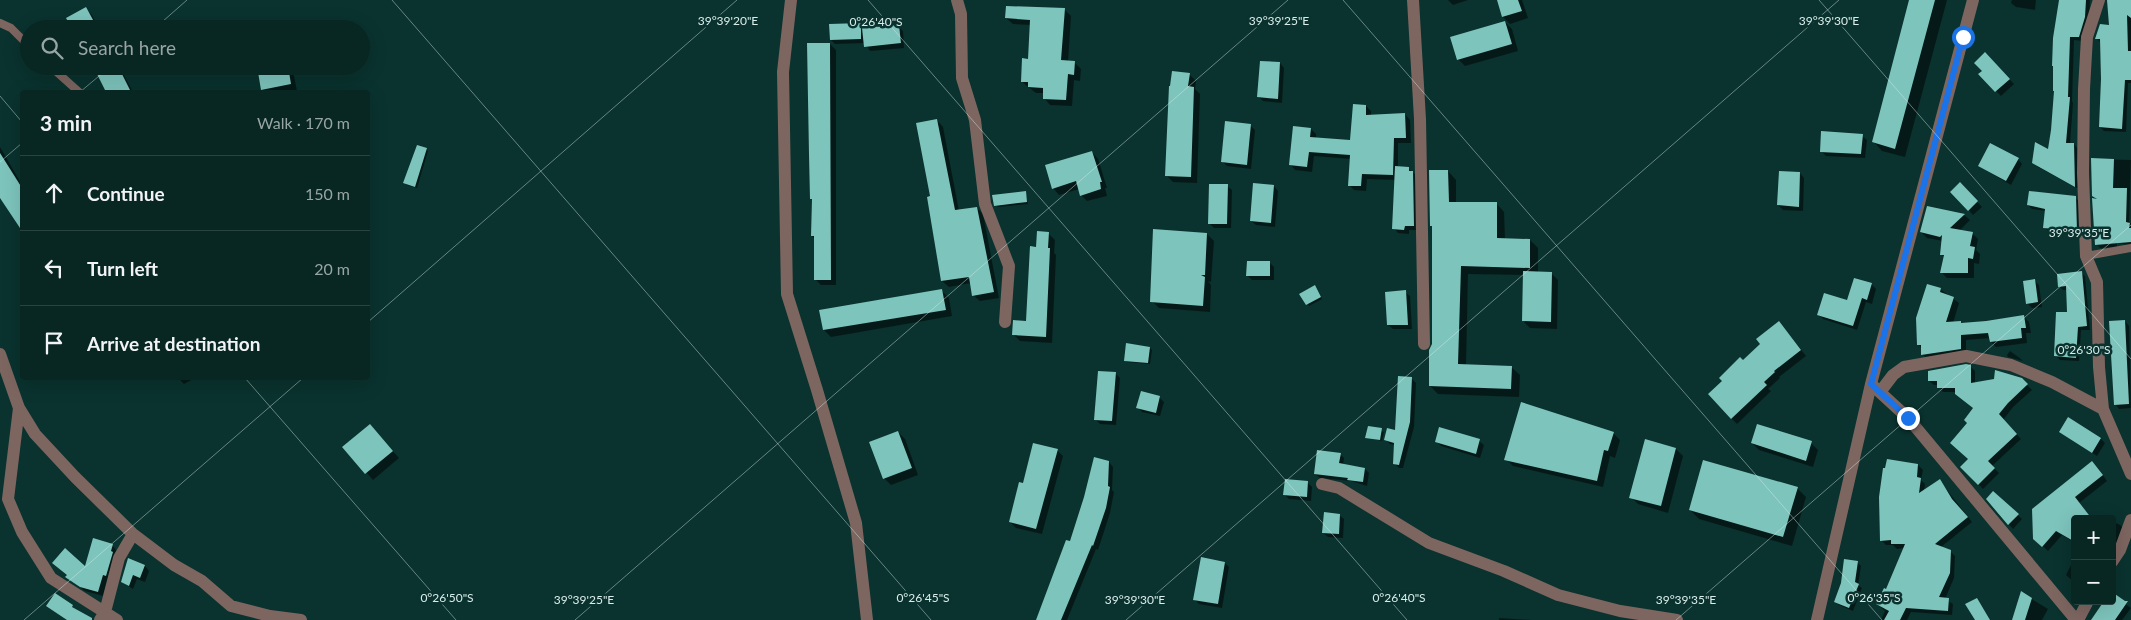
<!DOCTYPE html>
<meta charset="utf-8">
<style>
:root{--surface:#082622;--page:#112e2a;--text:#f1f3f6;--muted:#98a5a5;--line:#294340}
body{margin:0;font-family:Lato,sans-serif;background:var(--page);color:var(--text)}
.controls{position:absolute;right:15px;bottom:15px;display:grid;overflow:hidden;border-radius:5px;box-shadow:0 5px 20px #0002}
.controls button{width:45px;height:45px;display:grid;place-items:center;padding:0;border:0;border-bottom:1px solid var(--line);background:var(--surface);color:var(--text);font:25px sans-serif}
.stop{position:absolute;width:15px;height:15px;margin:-11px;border:4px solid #1a73e8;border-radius:50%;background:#fff}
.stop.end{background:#1a73e8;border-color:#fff;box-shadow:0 1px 5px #0008}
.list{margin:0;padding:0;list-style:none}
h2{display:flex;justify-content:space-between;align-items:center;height:65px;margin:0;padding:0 20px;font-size:21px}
h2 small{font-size:16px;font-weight:400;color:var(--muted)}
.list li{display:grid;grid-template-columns:32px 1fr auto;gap:15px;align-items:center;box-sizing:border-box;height:75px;padding:0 20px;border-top:1px solid var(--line)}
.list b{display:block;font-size:19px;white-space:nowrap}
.list em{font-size:16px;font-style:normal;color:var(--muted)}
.icon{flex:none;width:28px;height:28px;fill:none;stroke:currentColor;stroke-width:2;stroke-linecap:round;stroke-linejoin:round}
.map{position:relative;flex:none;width:2131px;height:620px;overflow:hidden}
.search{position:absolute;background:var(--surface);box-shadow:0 5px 20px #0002;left:20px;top:20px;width:350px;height:55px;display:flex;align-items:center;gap:12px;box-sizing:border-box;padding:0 18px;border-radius:28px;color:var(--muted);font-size:19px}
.panel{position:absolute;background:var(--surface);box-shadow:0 5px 20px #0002;left:20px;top:90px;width:350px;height:290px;border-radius:5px}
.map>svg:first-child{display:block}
.shadow{fill:#0007}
.building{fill:#7dc4bc}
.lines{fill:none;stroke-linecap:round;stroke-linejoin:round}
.service{stroke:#7d6560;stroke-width:8}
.minor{stroke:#7d6560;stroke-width:12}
.route{stroke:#1a73e8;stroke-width:6}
.ticks{fill:none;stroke:#d9edeb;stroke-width:1;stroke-opacity:0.45}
.ticks-label{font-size:12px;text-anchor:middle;fill:#d9edeb;stroke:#0a322e;stroke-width:5;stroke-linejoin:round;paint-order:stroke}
</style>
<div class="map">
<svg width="2131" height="620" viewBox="0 0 2131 620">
<rect width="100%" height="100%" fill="#0a322e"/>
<path class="shadow" d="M1448,0H1468L1453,5Z
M1498,0H1522L1528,18L1510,24L1503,17Z
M1911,0H1947L1905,157L1882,151L1873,141Z
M2012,0H2036L2035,10L2016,7L2011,3Z
M2059,0H2090L2089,22L2083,41L2074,40L2072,101L2073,103L2070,144H2074L2078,149L2079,189L2038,167L2033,162L2049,151L2055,92Z
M2110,0H2131V83H2128L2126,132L2104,131L2100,127L2102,79L2100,42L2096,38L2111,26Z
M86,9L92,15L99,29H74Z
M1064,9L1071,16L1068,62H1074L1081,69L1080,81L1074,80L1072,106L1050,105L1044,98V93H1036L1022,82L1029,60L1031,25L1013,24L1006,18Z
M270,22L277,29H261L260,23Z
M1505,22L1512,29L1518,51L1465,66L1458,59Z
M860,24L865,29L898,26L903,31L904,48L870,51L865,43L835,44L831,40Z
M830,44L836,50V285H821L815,279V239L812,236Z
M1985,54L2014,84L2001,96L1980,74L1984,71Z
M1280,63L1284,68L1282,103L1263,101L1259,97Z
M94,66H119L133,92H107Z
M258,66H292L297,91L266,92L262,89Z
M1189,74L1196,81L1195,89L1200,94L1197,183L1173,182L1166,175Z
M1366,106L1371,111V116L1405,114L1410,120L1411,143H1398V167L1408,168L1417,176L1418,230H1409V234L1398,233L1394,228L1396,180L1367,179L1366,191L1354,190L1349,185L1351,159L1314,156L1312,172L1295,170L1290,164L1295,127L1311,129L1316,134V139L1352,142Z
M937,120L943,127L959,211L977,208L983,214L999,298L980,301L973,295L971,283L949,287L942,281L931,197Z
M1250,125L1255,130L1251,169L1227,166L1222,161Z
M1862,136L1867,140L1865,158L1826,156L1821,151Z
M0,147L22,185V228L0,195Z
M426,149L428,151L417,188L407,185L405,183Z
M1092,152L1098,159L1107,188H1105L1107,196L1087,201L1081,195L1079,189L1059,195L1053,188Z
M2018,159L2022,164L2011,185L1979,166Z
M2093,159L2131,160L2129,223H2131V243L2128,245L2117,243V247L2100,248L2096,244L2098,200L2093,195Z
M1448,171L1456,180V204L1496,203L1504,212L1505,239L1530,240L1538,248V272L1551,273L1558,280L1557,329L1530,328L1523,321L1524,275L1468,274L1466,365L1511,367L1520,375L1519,397L1438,394L1430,386Z
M1800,173L1804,178L1803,211L1783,210L1778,205Z
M1960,184L1982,207L1973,215L1952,192Z
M1227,186L1232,190L1231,228H1214L1209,223Z
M1274,186L1278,191L1275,227L1256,225L1251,221Z
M1025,192L1028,204L998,207L996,205Z
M2075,198L2079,201L2080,234L2049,232L2045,228L2046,211L2032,209L2028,205Z
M1928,207L1964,215L1970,220L1959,231L1973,234L1978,239L1976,250L1980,254L1979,264L1974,263V278H1947L1942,273L1945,258L1941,254L1943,241L1927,238L1921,232Z
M1048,233L1055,240L1054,253L1056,255L1052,343L1020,341L1013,334L1028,322L1038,248Z
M1207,234L1214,241L1211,282L1208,281L1211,285L1210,312L1159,308L1152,301Z
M1270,263L1274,267V280H1252L1247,275Z
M2081,273L2085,276L2090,330H2081L2079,361L2060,360L2056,356L2068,313L2067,290H2063L2059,286Z
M1855,279L1872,285L1876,289L1872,304L1866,302L1857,330L1823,319L1819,315L1848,302Z
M2034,280L2039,285L2042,307L2032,308L2027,303Z
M1316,289L1322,299L1309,306L1301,294Z
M1940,289L1959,303L1953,323L1962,324L2023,316L2029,322L2031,333H2026L2027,343L1996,347L1991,342L1990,338L1966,340V354L1928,360L1922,354V349L1918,344Z
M942,291L949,298L952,316L831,337L824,330L821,311Z
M1405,292L1410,296L1412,329H1393L1388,325Z
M2125,321L2129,326L2131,408L2119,409L2115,404Z
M1784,328L1806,356L1779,377L1780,378L1768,389L1771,391L1737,424L1731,418L1743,362Z
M1150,348L1152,350L1150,364L1127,362L1125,360Z
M2010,351L2021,359L2023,361L2008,357L2007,355Z
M1970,366L1975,371V384L2022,380L2032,390L2013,407L2003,420L2021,439L1992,466L1999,473L1983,489L1962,467L1970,459L1969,423L1974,409L1956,392H1943L1938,385H1934L1929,381Z
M1115,373L1120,378L1116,425L1100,424L1095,419Z
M178,378H195L184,384Z
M1412,379L1416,383L1414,427L1403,468H1399L1394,463L1395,445L1390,444L1385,439L1396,431Z
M1159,397L1164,402L1160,416L1142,412L1138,407Z
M370,425L399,458L373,480L344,447Z
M1369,427L1384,432L1382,441L1367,437Z
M898,432L905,439L918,475L891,485L884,478Z
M2060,432L2101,439L2105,443L2097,456Z
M1613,433L1620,440L1615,458L1610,456L1603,487L1513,466L1506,459Z
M1436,441H1479L1484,445L1480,458L1441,446Z
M1646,441L1676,449L1683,456L1668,513L1638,504L1631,497Z
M1752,443H1811L1818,450L1813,467L1759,450Z
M1057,450L1063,456L1042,534L1016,528L1010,522L1024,484Z
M1340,454L1344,458L1343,465L1365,469L1369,473L1367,486L1351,481L1320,478L1315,474Z
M1109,462L1113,467L1112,490L1114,492L1110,513L1098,550L1096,549L1067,620H1037Z
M1918,465L1923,470L1921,480L1925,484L1924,491L1940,481L1972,522L1941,547L1950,551L1955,556L1954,578L1945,599L1953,604L1952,615L1911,612L1907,620H1881L1885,611L1877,604L1886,591L1904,548L1897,549L1893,545H1886L1881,540Z
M2098,468L2107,481L2079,503L2092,519H2075V543L2062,535L2048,551L2034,538Z
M1308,483L1312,487L1311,501L1289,499L1284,494Z
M1797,488L1806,497L1792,546L1699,519L1690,510Z
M1993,492L2022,519L2013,529L1987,499Z
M1339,515L1344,519L1343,538L1328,537L1323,533Z
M2096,515L2106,519H2093Z
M2112,521L2120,525L2126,530L2112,550Z
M112,545L116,550L103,596L85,591L67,577L86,568Z
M2075,557V583L2066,575Z
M129,560L145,566L149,571L145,582L137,579L133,589L122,582Z
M1857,562L1861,566L1858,585L1862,588L1853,611L1839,605L1835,602Z
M1225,563L1229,567L1222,608L1199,604L1194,599Z
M2022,593L2048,609L2042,620H2014Z
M2112,594L2131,608L2122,620H2093L2112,601Z
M1499,618L1532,620H1499Z"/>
<path class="building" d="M1497,0H1518L1522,11L1502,17Z
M1909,0H1935L1895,149L1872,142Z
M2059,0H2086L2085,17L2079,37H2070L2068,97H2070L2066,143H2074L2075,187L2032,163L2035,142L2048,149L2051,130L2054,91H2053V66H2052L2053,38Z
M2107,0H2131V18L2127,15L2128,51H2131V80H2125L2122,129L2099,127L2101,79L2100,39H2095L2100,24L2109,25Z
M1006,6L1065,8L1061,60L1075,61L1074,75L1068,74L1066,100L1043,99V88L1028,87V82H1021L1022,58L1028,59L1030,20L1005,18Z
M86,7L98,29H72L66,18Z
M1505,21L1512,44L1457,60L1450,37Z
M861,23V39L830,40L829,24Z
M899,25L901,43L864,47L862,28Z
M807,43H830L831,280H814V236H811L812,199H810L809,155Z
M1985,52L2010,79L1995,92L1978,74L1982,71L1974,63Z
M1260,61L1280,62L1278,99L1257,97Z
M93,66H118L131,92H106Z
M257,66H288L291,84L261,90Z
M1172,71L1190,73L1188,86L1194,87L1191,177L1165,176L1169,86H1170Z
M1353,104L1366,105V115L1405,113L1406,138H1394L1393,175L1362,174L1361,186H1348L1350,155L1309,152L1307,167L1289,165L1293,126L1311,128L1310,137L1350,140Z
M937,119L955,210L977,207L994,292L972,296L969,277L941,281L927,197L930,196L916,123Z
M1225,121L1251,124L1247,165L1221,162Z
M1821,131L1863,134L1861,154L1820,152Z
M1990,143L2019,158L2006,181L1978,166Z
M417,145L427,148L415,187L403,183Z
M1092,151L1102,182H1100L1101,189L1080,196L1076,181L1052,189L1045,165Z
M0,153L22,188V231L0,198Z
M2091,158L2114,159L2113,188H2127L2126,222L2130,223L2129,228H2131V242L2095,245L2092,198L2097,199L2092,196Z
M1395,166L1409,167V171H1413L1414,226H1405L1404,230L1392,229Z
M1429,170H1448L1449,202H1497V238L1530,239V268L1461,266L1458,364L1512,366L1511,389L1429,386V350L1432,344V226H1430Z
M1779,171L1800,172L1799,207L1777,205Z
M1960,182L1978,201L1968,211L1950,192Z
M1253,183L1274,185L1271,223L1250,221Z
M1209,184H1228L1227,224H1208Z
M1026,191L1027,202L994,206L992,195Z
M2029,191L2076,196L2077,231L2043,228L2045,209L2027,205Z
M1927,206L1965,214L1950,228L1973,232L1970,246L1975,247L1973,259L1968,258V273H1940L1944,255H1940L1942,235L1940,237L1920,232Z
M1153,229L1207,233L1205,275H1201L1205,277L1203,306L1150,302Z
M1037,231L1049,232L1048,248H1050L1046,337L1012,335L1013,320L1026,321L1030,246L1036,247Z
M1247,261H1270V276H1246Z
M1523,271L1552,272L1551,322L1522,321Z
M2082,271L2087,326L2078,327L2076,358L2054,356L2056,312H2067L2066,286L2058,287L2057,274Z
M1854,278L1872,283L1867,300L1862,298L1853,326L1817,315L1824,293L1847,300Z
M2035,279L2038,302L2026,304L2023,281Z
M1927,284L1941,288L1940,292L1954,297L1946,322L1961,321V323L1986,321L2024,315L2026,328H2021L2022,338L1990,342L1988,333L1961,335V349L1921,355V345H1917L1916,318Z
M1315,285L1321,297L1306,305L1299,294Z
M942,289L946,310L823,330L819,310Z
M1406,290L1408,325H1387L1385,292Z
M2125,320L2129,404L2114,405L2109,321Z
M1779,321L1801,350L1774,371L1775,372L1764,382L1767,385L1731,419L1708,394L1722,381L1719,378L1740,357L1743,360L1760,344L1756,339Z
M1126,343L1150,347L1148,363L1124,361Z
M1966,364L1971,365V383L1994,379L1995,370L2022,378L2028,384L2008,403L1999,414L2017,434L1988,461L1995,468L1978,485L1960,467L1968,459L1950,443L1967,423L1964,420L1973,408L1955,394V388H1937V381H1928V371Z
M1098,371L1116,372L1112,421L1094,420Z
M1398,376L1412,377L1410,422L1399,465L1393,464L1394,443L1384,440L1387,428L1395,430Z
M1141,391L1160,396L1156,413L1136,408Z
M1521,402L1614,432L1608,451L1604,450L1597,481L1504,460Z
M2068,417L2101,438L2092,453L2059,432Z
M370,424L393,451L365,474L342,447Z
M1757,424L1812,441L1806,461L1751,443Z
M1368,426L1382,428L1380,440L1365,438Z
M1439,427L1480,439L1476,454L1435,442Z
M898,431L912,468L883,479L869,442Z
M1645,439L1676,448L1661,506L1629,498Z
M1033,443L1058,449L1036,529L1009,522L1019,482L1023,483Z
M1317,450L1341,453L1339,463L1365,468L1363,482L1347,480L1348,478L1314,474Z
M1094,457L1109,461L1108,486L1110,487L1106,508L1093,546L1092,545L1061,620H1036L1066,540L1070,541L1084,497Z
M1887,459L1918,464L1917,477L1921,478L1919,493L1940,479L1952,499L1968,517L1935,544L1951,550L1950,573L1939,597L1949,598L1948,611L1906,608L1900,620H1884L1889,611L1876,604L1884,588L1886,589L1905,544H1891V540L1880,541L1879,497L1883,468H1885Z
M1703,460L1798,487L1783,537L1689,510Z
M2092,461L2103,475L2075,497L2092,519H2075V542L2056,531L2042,547L2033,539L2032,509Z
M1285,479L1308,481L1307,497L1283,495Z
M1993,491L2019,514L2008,525L1986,499Z
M1324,512L1340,514L1339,534L1322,533Z
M93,538L113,544L111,551L113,552L106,576L103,575L98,592L80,587L65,577L67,575L52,563L65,548L85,566Z
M1201,557L1225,562L1218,604L1193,600Z
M128,558L145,565L140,578L133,575L129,586L121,582Z
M1844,559L1858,561L1855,582L1859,584L1849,608L1834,602L1841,583Z
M2021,591L2032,598L2025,620H2012Z
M2112,592L2125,601H2128L2115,620H2091L2104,601H2112Z
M55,593L73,605L72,607L92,618V620H67L46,606Z
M1977,598L1990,620H1975L1965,604Z"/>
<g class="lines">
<path class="service" d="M0,23L11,28L29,46
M50,66L79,92
M2086,256L2131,248"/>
<path class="minor" d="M791,0L783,72L787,294L817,390L856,523L867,620
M957,0L961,14L962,78L975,120L985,204L1009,266L1005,322
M1413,0L1420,119L1424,344
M2099,0L2087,37L2084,89L2083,173L2086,256L2097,282L2099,367L2103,409L2131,474
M0,354L19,408L35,434L75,477L133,534L174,565L202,581L231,606L270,616L301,620
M1871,384L1908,418L2076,620
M1880,392L1893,375L1904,367L1966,356L2011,365L2052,382L2103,409
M19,408L8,499L22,532L51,578L117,620
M1322,484L1339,488L1429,543L1504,571L1558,595L1620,611L1677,620
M2112,562L2120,550L2131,520
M100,620L105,612L119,558L133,534
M1817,620L1871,384L1973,0
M2078,620L2088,601"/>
</g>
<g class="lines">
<path class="route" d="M1908,418L1871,384L1963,37"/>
</g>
<path class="ticks" d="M392,0L931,620M868,0L1407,620M1343,0L1882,620M1819,0L2131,359M154,29L187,0M80,92L111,66M0,96L22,122M0,162L22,143M368,322L737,0M245,378L456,620M24,620L303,378M575,620L1288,0M1126,620L1839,0M1676,620L2131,225"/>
<g class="ticks-label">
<text x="728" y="25">39°39'20"E</text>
<text x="1279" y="25">39°39'25"E</text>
<text x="1829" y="25">39°39'30"E</text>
<text x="876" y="26">0°26'40"S</text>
<text x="2079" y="237">39°39'35"E</text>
<text x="2084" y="354">0°26'30"S</text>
<text x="447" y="602">0°26'50"S</text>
<text x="923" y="602">0°26'45"S</text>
<text x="1399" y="602">0°26'40"S</text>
<text x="1874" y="602">0°26'35"S</text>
<text x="584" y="604">39°39'25"E</text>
<text x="1135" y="604">39°39'30"E</text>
<text x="1686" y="604">39°39'35"E</text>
</g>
</svg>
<div class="controls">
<button>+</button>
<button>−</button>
</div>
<div class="stop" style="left:1963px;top:37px"></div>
<div class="stop end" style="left:1908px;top:418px"></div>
<div class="search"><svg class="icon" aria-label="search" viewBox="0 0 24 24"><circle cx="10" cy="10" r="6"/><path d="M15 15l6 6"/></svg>Search here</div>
<section class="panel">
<h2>3 min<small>Walk · 170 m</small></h2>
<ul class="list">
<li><svg class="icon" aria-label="ahead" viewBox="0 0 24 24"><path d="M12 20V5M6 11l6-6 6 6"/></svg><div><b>Continue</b></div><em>150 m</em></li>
<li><svg class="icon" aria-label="left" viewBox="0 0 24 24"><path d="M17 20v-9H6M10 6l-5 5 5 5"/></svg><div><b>Turn left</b></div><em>20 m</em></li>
<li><svg class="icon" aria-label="arrive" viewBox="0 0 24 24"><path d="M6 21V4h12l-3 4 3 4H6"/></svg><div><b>Arrive at destination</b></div></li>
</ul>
</section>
</div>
